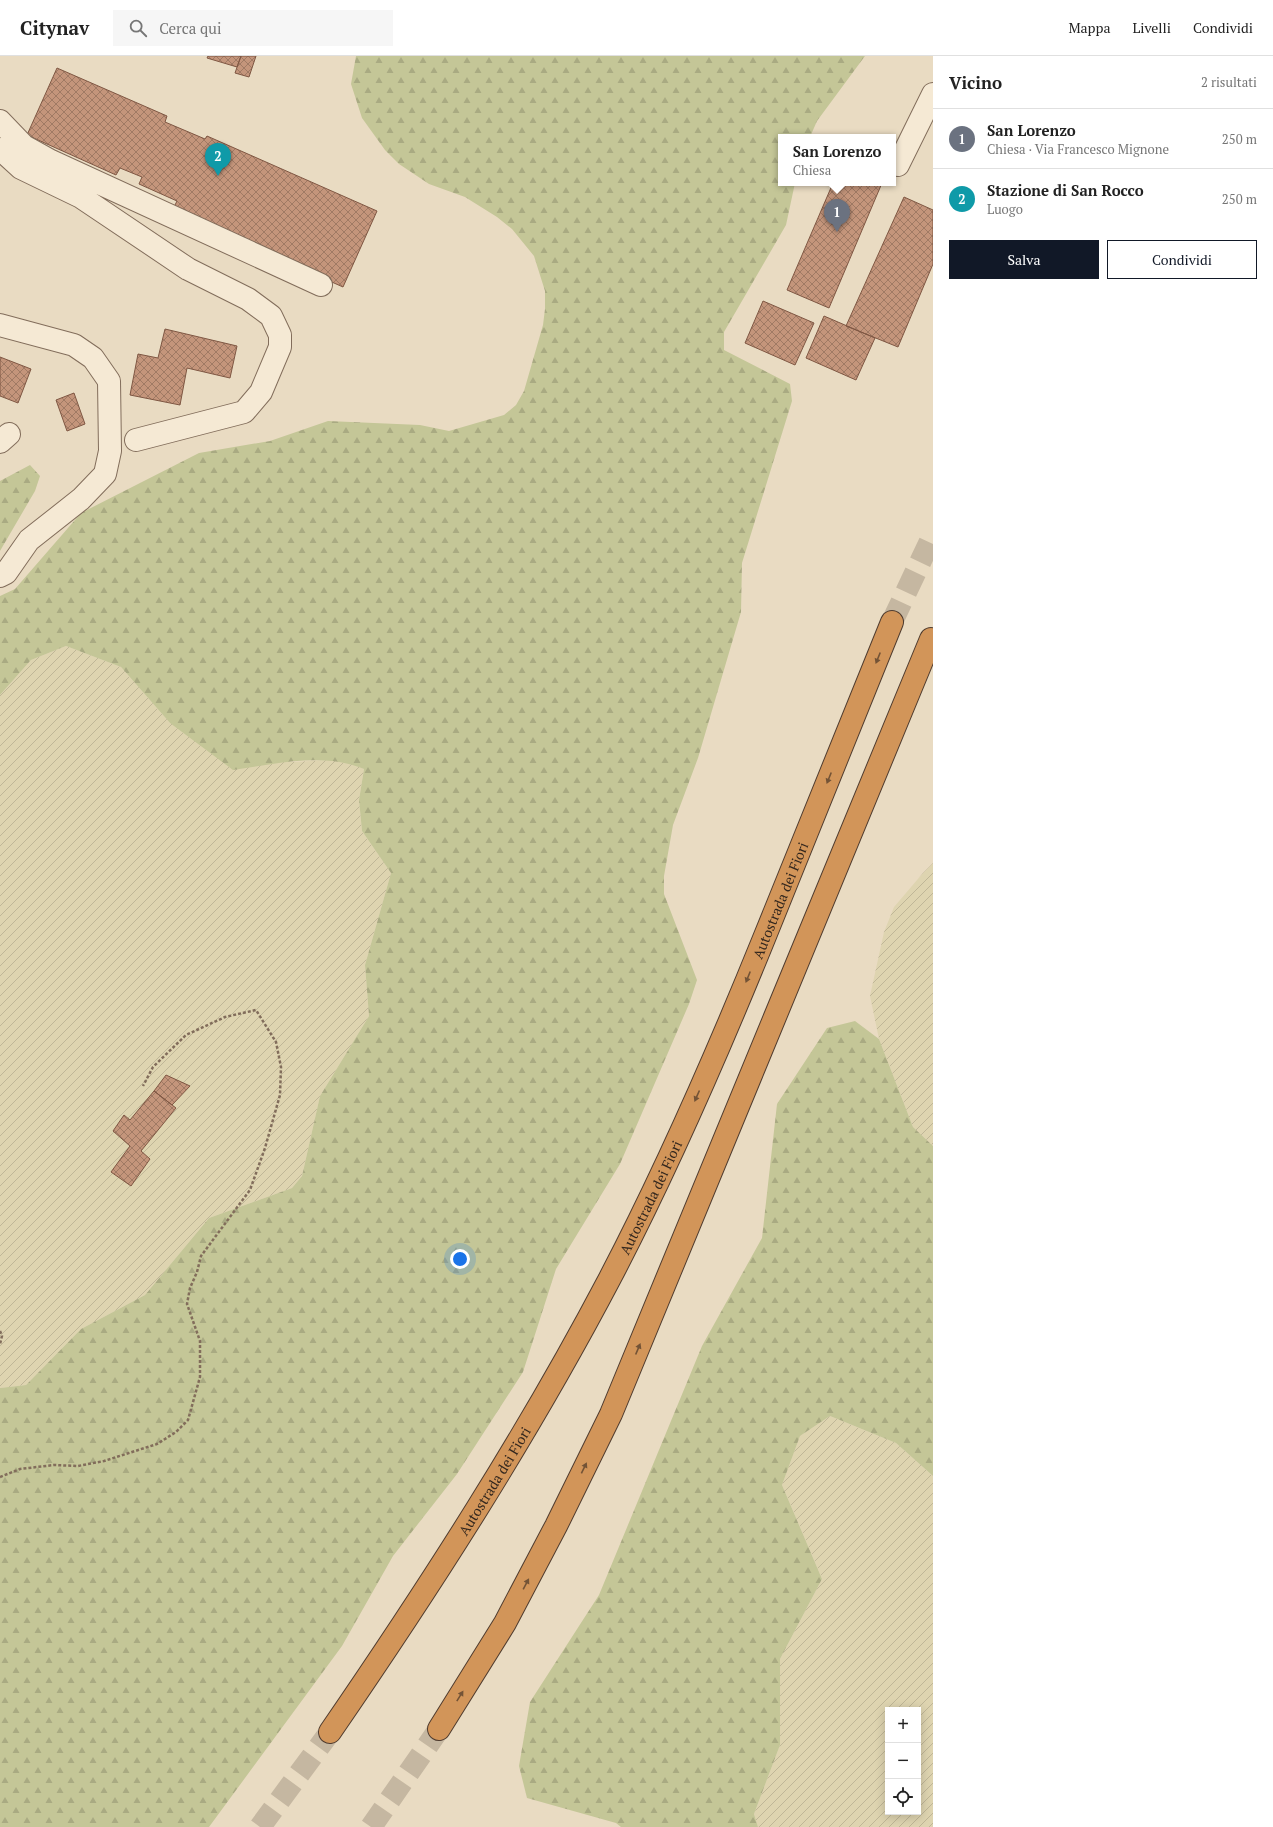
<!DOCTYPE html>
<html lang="it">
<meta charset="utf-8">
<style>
:root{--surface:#fff;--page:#f6f6f6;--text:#222;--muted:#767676;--line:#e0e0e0;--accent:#111827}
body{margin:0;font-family:"PT Serif",serif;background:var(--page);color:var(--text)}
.controls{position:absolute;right:12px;bottom:12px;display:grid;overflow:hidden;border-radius:0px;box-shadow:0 2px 10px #0003}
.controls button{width:36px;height:36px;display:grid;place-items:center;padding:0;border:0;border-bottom:1px solid var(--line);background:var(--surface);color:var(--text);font:20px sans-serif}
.you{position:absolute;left:460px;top:1203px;width:14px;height:14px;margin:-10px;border:3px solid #fff;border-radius:50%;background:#1a73e8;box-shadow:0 0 0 6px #1a73e833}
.badge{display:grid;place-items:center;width:26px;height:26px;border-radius:50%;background:var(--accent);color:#fff;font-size:13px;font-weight:700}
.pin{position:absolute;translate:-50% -33px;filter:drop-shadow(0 1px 2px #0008)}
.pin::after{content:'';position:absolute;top:21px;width:14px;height:12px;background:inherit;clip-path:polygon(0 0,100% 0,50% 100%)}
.popup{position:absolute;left:778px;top:78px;width:118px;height:52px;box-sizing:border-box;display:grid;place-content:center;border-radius:0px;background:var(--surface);filter:drop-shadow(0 1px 3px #0005);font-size:13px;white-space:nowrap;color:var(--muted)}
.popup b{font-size:15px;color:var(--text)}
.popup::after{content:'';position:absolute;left:50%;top:100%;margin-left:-8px;border:8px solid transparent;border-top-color:var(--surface)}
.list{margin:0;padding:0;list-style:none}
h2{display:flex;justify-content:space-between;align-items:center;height:52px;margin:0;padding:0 16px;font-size:17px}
h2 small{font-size:13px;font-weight:400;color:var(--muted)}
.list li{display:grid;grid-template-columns:26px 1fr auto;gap:12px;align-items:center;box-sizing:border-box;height:60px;padding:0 16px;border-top:1px solid var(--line)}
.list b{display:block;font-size:15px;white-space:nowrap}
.list p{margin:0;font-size:13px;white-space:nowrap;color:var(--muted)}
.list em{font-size:13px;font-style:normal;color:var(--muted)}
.actions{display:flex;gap:8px;padding:12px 16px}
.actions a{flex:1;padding:9px 0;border:1px solid var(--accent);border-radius:0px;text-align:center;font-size:14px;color:var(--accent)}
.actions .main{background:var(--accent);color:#fff}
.icon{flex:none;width:22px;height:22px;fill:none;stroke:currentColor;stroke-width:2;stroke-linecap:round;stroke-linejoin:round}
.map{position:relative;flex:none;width:933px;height:1771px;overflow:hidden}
header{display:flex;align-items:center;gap:24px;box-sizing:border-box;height:56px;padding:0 20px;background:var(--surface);border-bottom:1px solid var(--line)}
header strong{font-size:19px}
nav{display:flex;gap:22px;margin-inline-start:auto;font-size:14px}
.search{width:280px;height:36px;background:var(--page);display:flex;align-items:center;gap:10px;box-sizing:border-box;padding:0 14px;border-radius:0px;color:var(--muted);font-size:15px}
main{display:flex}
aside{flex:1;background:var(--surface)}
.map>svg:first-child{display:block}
.farmland{fill:url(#farmland-furrows);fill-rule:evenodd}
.forest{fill:url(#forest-firs)}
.building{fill:url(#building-cross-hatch);stroke:#7f5743}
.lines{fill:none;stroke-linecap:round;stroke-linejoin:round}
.highway-tunnel{stroke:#c5b7a1;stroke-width:22;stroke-dasharray:22 11;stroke-linecap:butt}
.minor-casing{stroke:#826d5b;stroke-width:24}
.highway-casing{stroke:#503c2f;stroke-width:24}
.path{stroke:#826d5b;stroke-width:2.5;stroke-dasharray:3 2;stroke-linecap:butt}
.minor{stroke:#f5e9d4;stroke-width:22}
.highway{stroke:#d29559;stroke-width:22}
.oneway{fill:#735336}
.labels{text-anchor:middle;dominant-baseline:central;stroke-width:4;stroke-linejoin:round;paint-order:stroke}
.street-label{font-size:14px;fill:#33271e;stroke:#f2e6d1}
</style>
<header>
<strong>Citynav</strong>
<div class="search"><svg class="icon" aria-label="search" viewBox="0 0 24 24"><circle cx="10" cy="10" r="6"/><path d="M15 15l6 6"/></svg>Cerca qui</div>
<nav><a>Mappa</a><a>Livelli</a><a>Condividi</a></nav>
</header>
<main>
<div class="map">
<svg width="933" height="1771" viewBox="0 0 933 1771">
<defs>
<pattern id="farmland-furrows" width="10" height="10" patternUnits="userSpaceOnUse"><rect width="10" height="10" fill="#ded4b0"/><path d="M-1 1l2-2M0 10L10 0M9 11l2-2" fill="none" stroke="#bfb697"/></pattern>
<pattern id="forest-firs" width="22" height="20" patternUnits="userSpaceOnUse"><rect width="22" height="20" fill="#c4c697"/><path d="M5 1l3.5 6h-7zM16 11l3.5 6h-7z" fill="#a9aa82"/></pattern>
<pattern id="building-cross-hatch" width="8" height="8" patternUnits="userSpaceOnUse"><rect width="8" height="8" fill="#c4957b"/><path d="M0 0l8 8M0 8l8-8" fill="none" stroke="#a07a64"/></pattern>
</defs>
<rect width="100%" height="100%" fill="#e9dbc2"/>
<path class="farmland" d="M66,590L121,611L170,667L291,706L330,704L349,706L364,713L359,744L362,775L391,817L365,909L369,960L320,1040L302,1120L292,1132L209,1162L145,1239L81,1273L26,1329L0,1332V639L31,604Z
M933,807V1090L913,1071L879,983L870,940L884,876L894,851L923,817Z
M830,1360L896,1387L933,1420V1771H758L754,1758L780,1689V1603L822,1523L782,1429L800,1380ZM888,1654H918V1756H888Z"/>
<path class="forest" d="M356,0H865L817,65L810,81H781V127H795L786,169L724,276V294L790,328L792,345L742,507L741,556L698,702L673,769L664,820V838L697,924L689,948L620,1108L556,1213L523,1316L457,1418L393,1500L342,1590L209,1771H0V1332L26,1329L81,1273L145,1239L209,1162L292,1132L302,1120L320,1040L369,960L365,909L391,817L362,775L359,744L364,713C324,696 275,708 233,714L170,667L121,611L66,590L31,604L0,639V540L15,533L81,457L199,397L270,385L328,365L420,369L449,375L504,359L516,349L524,335L543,269L545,253V235L534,200L512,173L497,161L465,141L429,128L399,108L385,94L362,62L351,28Z
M30,409L40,420L35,435L0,495V425Z
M855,965L879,983L913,1071L933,1090V1420L896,1387L830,1360L800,1380L782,1429L822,1523L780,1603V1689L754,1758L758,1771H621L616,1767L527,1742L519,1710L530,1646L599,1539L702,1290L762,1182L777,1048L827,972Z"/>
<path class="building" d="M208,0H241L237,11L207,2Z
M241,0H256L249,21L235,17Z
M57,12L167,60L165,66L205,83L207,80L377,155L343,231L172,155L177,145L139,128L142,121L120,112L116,119L27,79Z
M833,127H882L829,252L787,234Z
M904,141L933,154V208L898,291L846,270Z
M763,245L814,267L795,309L745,287Z
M824,260L875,282L856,324L806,302Z
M165,273L237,290L230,322L187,312L180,349L130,339L138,298L158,302Z
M0,301L31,313L18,347L0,340Z
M74,337L85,368L67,375L56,344Z
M166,1019L190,1030L172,1049L154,1035Z
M154,1035L176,1052L141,1095L150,1103L131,1130L111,1116L130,1090L113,1075L124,1059L130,1064Z"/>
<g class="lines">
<path class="highway-tunnel" d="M892,566L933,479
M260,1771L330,1676
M371,1771L439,1673"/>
<g class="minor-casing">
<path id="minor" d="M0,65L24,90L51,105L321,229
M0,93L21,112L81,141L188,213L248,243L271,260L280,279V291L261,336L244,356L136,384
M898,109L933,38
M0,269L74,289L93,302L109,325L110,395L105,418L81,443L29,484L6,517L0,520
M0,386L9,378"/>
</g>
<g class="highway-casing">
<g id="highway">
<path d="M439,1673L505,1567L556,1470L611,1358L931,583"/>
<path id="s1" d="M330,1676C431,1529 527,1380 610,1222C668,1111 718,996 765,880C808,775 850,670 892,566"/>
</g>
</g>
<path class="path" d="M0,1275L2,1280L0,1288
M0,1421L20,1413L54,1409L78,1410L104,1405L157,1388L176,1376L188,1364L200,1321V1285L187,1248L190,1232L197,1216L201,1200L250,1134L265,1092L280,1039L281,1011L276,986L256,954L225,961L186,979L153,1011L143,1030"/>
<use href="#minor" class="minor"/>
<use href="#highway" class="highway"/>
</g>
<defs><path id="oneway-solid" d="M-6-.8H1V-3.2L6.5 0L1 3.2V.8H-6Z"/></defs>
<g class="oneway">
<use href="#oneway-solid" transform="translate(878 602) rotate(112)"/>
<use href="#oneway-solid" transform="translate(829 722) rotate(112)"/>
<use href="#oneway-solid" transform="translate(748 921) rotate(112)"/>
<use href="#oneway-solid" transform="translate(697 1040) rotate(114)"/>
<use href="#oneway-solid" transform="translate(638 1293) rotate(-67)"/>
<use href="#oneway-solid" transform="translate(584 1412) rotate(-64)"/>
<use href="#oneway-solid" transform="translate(526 1528) rotate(-62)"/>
<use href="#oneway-solid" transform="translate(460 1640) rotate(-58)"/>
</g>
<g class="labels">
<g class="street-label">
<text stroke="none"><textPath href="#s1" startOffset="948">Autostrada dei Fiori</textPath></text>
<text stroke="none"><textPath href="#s1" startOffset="624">Autostrada dei Fiori</textPath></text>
<text stroke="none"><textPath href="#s1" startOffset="300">Autostrada dei Fiori</textPath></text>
</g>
</g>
</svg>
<div class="controls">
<button>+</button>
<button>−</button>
<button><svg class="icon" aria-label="locate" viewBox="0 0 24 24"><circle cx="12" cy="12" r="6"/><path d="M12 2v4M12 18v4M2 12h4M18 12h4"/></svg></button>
</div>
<div class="you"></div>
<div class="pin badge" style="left:837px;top:176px;background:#6b7280">1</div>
<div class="popup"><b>San Lorenzo</b>Chiesa</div>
<div class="pin badge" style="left:218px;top:120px;background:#0f9aa8">2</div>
</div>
<aside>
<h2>Vicino<small>2 risultati</small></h2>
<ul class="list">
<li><span class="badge" style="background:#6b7280">1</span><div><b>San Lorenzo</b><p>Chiesa · Via Francesco Mignone</p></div><em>250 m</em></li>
<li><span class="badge" style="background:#0f9aa8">2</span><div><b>Stazione di San Rocco</b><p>Luogo</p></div><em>250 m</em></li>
</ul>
<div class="actions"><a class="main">Salva</a><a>Condividi</a></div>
</aside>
</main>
